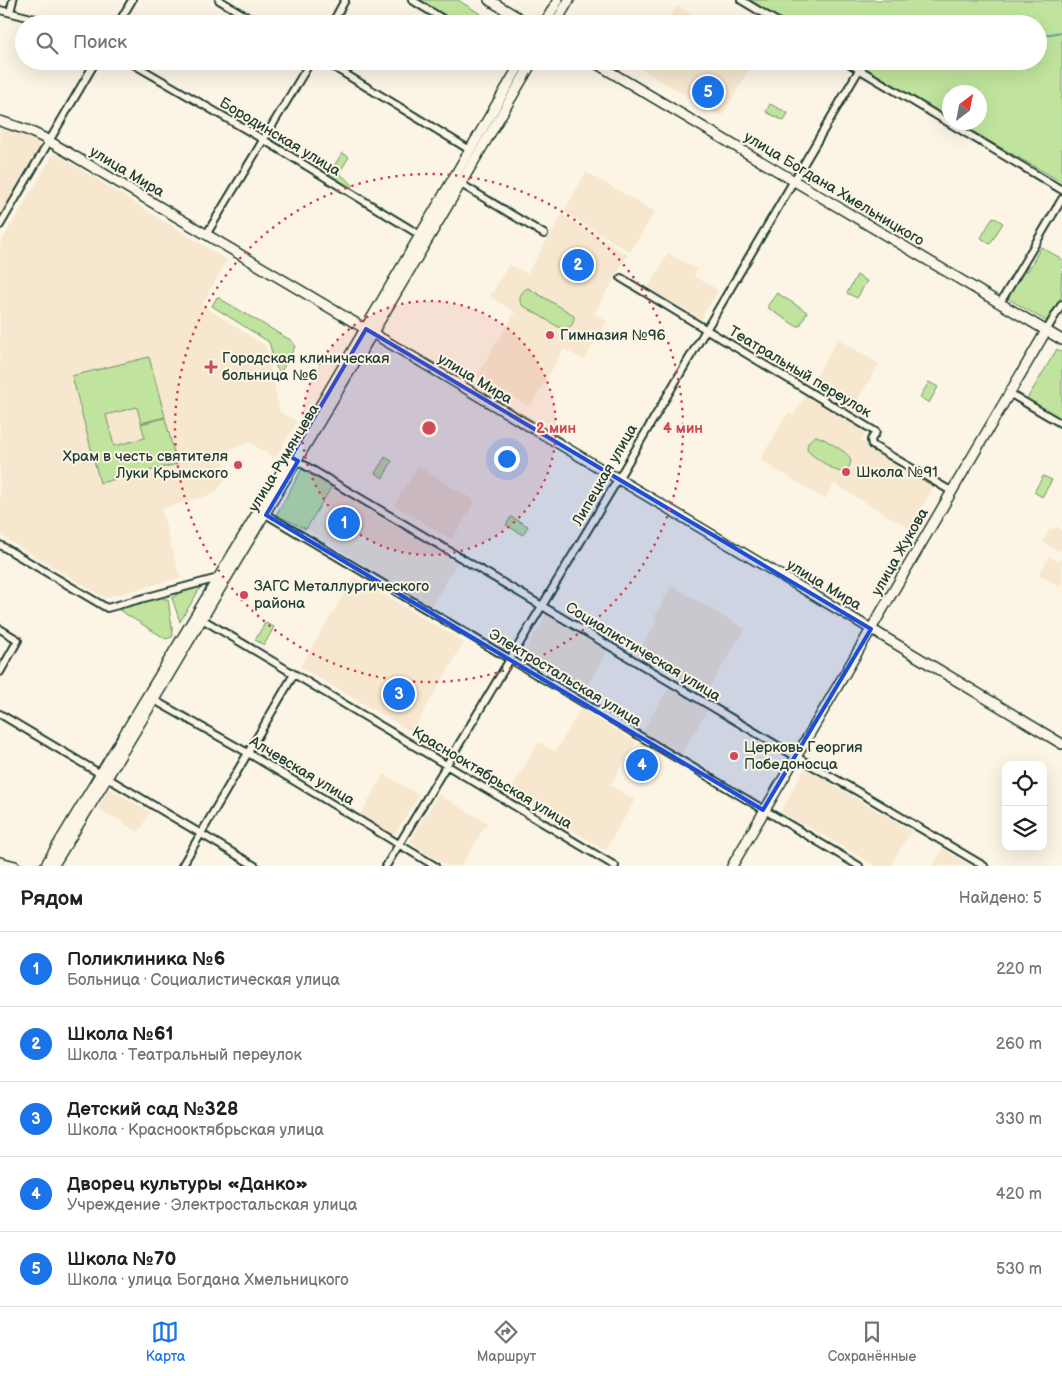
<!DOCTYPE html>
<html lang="ru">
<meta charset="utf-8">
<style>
:root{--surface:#fff;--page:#f6f6f6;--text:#202124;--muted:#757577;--line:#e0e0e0;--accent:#1a73e8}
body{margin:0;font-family:"Balsamiq Sans",sans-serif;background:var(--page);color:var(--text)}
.controls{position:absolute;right:15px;bottom:15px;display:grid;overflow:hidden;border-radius:10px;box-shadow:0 5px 20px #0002}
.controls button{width:45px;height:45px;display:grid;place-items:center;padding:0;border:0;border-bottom:1px solid var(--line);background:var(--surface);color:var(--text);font:25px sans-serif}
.compass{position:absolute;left:942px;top:85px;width:45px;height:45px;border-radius:50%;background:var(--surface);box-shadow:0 5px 20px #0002;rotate:32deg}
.you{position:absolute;left:506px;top:458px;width:18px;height:18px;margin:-12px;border:4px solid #fff;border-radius:50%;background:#1a73e8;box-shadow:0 0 0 8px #1a73e833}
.badge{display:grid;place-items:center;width:32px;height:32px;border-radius:50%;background:var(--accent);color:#fff;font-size:16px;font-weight:700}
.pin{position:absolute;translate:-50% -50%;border:2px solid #fff;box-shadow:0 1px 5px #0006}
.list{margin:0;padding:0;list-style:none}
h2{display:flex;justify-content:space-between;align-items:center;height:65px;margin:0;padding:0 20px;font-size:21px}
h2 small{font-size:16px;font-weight:400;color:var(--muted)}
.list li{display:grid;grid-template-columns:32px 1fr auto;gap:15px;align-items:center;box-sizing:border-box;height:75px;padding:0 20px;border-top:1px solid var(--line)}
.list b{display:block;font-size:19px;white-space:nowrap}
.list p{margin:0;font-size:16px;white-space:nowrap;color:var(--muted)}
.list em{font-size:16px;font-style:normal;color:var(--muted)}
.icon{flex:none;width:28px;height:28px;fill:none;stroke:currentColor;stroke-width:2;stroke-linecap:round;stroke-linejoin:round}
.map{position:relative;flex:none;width:1062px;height:866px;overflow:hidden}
.search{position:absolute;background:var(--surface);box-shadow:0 5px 20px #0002;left:15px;right:15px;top:15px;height:55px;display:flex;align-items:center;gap:12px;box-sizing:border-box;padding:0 18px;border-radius:28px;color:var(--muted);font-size:19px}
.sheet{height:440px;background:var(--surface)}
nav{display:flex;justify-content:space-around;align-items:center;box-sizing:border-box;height:70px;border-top:1px solid var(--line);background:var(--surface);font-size:14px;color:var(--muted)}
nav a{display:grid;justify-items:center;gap:2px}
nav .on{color:var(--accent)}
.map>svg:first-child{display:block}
.built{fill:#f6e7ce;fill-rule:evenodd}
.green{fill:#c0e49e;stroke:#709069}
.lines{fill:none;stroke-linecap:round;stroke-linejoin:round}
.stream{stroke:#639fa2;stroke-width:2}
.street-casing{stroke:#1f3d34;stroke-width:10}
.secondary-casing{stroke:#1f3d34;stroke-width:12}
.street{stroke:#fcf5e5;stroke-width:6}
.secondary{stroke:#fcf5e5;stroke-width:9}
.marked{fill:#1d4ed8;fill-opacity:0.2;stroke:#1d4ed8;stroke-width:4;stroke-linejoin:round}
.ring{fill:none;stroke:#d1495b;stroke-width:2.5;stroke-dasharray:2.5 5}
.poi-dot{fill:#d1495b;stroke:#fcf5e5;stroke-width:2}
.labels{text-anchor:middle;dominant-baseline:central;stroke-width:4;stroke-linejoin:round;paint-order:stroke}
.street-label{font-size:15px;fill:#1f3d34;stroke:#fcf5e5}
.poi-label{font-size:15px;fill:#1f3d34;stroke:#fcf5e5;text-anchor:start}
.centre{fill:#d1495b;stroke:#fcf5e5;stroke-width:2.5}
.ring-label{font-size:15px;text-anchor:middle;font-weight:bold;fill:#d1495b;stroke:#fcf5e5;stroke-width:4;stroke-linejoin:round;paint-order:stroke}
</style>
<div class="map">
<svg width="1062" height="866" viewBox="0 0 1062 866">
<rect width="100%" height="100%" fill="#fcf5e5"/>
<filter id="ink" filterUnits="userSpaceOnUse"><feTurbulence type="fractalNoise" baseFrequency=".02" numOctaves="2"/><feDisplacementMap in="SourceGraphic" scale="10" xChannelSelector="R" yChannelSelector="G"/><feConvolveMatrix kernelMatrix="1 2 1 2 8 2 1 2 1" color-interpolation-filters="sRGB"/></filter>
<g filter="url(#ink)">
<path class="built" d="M677,6L706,24H666Z
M644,61H754L721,117L640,68Z
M0,126L15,130L35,140L42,147L0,219Z
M54,153L227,260L202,305L266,346L280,412L297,422L275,458L250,443L222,451L225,469V480L218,490L210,495L161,509L180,578L105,598L0,535V244ZM72,377L164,417L137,407L106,415L114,446L145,438L177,464L100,483Z
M586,172L655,212L630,252L564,212Z
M562,215L628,255L594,314L607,321L584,360L564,349L530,407L477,376L515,312L490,297L509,264L527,274Z
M668,253L697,269L694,276L718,290L701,319L648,288Z
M838,339L879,364L852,409L811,385Z
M807,393L868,430L861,441L935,485L909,528L834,484L825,499L760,460L788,413L794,416Z
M418,466L475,501L452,540L394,505Z
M332,486L458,562L431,607L306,529Z
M1056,526L1062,530V548L1060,552L1043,542L1051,528L1054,530Z
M1050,556L1059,562L1062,558V588L1039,574Z
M354,577L464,642L412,732L300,667Z
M671,585L745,629L706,693L638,653L657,620L654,618Z
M547,613L608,650L583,693L521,656Z
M669,687L708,710L681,755L642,732Z
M581,709L636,742L610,785L635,800L605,850L509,792L539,742L555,752Z
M805,768L911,831L890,866H876L809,827L780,813Z
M384,774L419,795L394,836L360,815Z
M109,788L150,812L139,832L98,808Z
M438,794L487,823L461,866H448L409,843Z
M943,849L971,866H933Z"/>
<path class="green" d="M417,0H458L497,24H456Z
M745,0H1062V182L957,123L980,122V92H950L949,118L850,61H1038V24H786Z
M770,104L788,113L784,121L766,112Z
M342,153L349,157L339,173L353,185L349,189L328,176Z
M993,217L1003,223L990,244L981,238Z
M1041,247L1062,259L1061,289L1062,296L1046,321L1007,298L1022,271H1028Z
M857,275L867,281L857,298L847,293Z
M528,288L572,314L574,317C574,324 570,329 562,329L522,305C517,299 521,291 528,288Z
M777,293L807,312L800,326H796L768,308V305Z
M217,297L292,341L295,347L280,373L276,367L269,342L212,306Z
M1057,349L1062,352V420L1027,399Z
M149,357L165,417L141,423L137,407L106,415L114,446L145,438L141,424L165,418L177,464L100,483L72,376Z
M929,382L938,387L929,403L920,397Z
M496,399L562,438L560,442L493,402Z
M816,436C824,438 830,443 837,447C844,452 856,458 848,468C847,469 843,471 841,472C835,472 811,455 807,450C807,443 809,440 816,436Z
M385,457L392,461L383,478L375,473Z
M302,469L332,486L306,529L276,515Z
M1043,476L1052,480L1042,497L1034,492Z
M511,517L528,526L523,535L506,525Z
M203,583L180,622L172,598L177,595L176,590Z
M160,595L164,599H168L173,635L172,637L166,639L116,608Z
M265,623L274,627L264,645L255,640Z"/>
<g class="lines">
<path class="stream" d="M1038,36L1062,32
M985,63L989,61"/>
<g class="street-casing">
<path id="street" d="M219,0L259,24
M412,0L451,24
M741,0L781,24
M0,10L55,24
M10,12L13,0
M118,24L132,0
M332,24L345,0
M128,61L264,140L420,235
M324,61L470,150
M845,61L1062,190
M461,184L544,234
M0,225L96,61
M206,235L311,61
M621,278L876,432L871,440L872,445L951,491
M1000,303L1062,199
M1046,331L1062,304
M1009,393L1062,424
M294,459L795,756L869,798L984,866
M262,512L859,866
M0,545L107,608L218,578
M202,619L615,866
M0,629L18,640L0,672
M154,700L248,753L435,866
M0,714L255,866
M182,866L294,674
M386,866L614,486L859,70"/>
</g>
<g class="secondary-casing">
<path id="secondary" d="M489,0L529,24
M544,24L558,0
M555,24L569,0
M592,61L1062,340
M0,121L27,130L42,137L861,623L1062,744
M0,862L15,866
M45,866L262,505L522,61
M53,866C103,786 151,705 199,624C312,437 422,249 533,61
M732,866L1046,331"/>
</g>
<use href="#street" class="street"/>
<use href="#secondary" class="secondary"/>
</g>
</g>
<path class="marked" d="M366,329L871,629L763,810L266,515L298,461L291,457Z"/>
<circle cx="429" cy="428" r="127" fill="#d1495b" fill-opacity=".12"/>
<g class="ring">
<circle cx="429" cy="428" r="127"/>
<circle cx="429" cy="428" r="254"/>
</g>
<g class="poi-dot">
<circle cx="550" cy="335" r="5"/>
<path d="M208.5 359.5h5v5h5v5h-5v5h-5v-5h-5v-5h5z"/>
<circle cx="238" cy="465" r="5"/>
<circle cx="846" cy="472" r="5"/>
<circle cx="244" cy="595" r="5"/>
<circle cx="734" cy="756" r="5"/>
</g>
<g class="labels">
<g class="street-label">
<text transform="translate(280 137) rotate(31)">Бородинская улица</text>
<text transform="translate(127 172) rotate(31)">улица Мира</text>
<text transform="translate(834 189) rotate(31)">улица Богдана Хмельницкого</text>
<text transform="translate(800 372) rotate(31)">Театральный переулок</text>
<text transform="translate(475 379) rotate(31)">улица Мира</text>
<text transform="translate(284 458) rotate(-59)">улица Румянцева</text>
<text transform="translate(605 475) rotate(-60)">Липецкая улица</text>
<text transform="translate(900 552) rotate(-60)">улица Жукова</text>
<text transform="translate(824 585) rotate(31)">улица Мира</text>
<text transform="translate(643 652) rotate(31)">Социалистическая улица</text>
<text transform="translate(565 678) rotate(31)">Электростальская улица</text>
<text transform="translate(302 771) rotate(31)">Алчевская улица</text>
<text transform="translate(492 778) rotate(31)">Краснооктябрьская улица</text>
</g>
<g class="poi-label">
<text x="560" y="335">Гимназия №96</text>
<text x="222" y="358">Городская клиническая<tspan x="222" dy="17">больница №6</tspan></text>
<text x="228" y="456" text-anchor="end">Храм в честь святителя<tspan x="228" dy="17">Луки Крымского</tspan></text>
<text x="856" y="472">Школа №91</text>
<text x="254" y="586">ЗАГС Металлургического<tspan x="254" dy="17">района</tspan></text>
<text x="744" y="747">Церковь Георгия<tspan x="744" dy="17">Победоносца</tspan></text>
</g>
</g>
<circle cx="429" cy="428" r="8" class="centre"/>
<g class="ring-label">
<text x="556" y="433">2 мин</text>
<text x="683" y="433">4 мин</text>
</g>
</svg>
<div class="controls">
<button><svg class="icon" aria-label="locate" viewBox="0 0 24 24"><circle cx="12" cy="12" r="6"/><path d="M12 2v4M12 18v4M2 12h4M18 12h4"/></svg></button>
<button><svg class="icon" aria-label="layers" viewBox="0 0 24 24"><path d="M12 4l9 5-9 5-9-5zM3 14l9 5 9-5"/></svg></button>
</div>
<svg class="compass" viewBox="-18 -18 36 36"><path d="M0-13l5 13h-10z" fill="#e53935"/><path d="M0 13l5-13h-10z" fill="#757577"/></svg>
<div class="you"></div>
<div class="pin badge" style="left:344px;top:523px">1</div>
<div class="pin badge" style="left:578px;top:265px">2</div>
<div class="pin badge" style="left:399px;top:694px">3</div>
<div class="pin badge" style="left:642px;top:765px">4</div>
<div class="pin badge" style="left:708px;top:92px">5</div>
<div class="search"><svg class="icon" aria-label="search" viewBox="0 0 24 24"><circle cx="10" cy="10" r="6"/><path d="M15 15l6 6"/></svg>Поиск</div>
</div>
<section class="sheet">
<h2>Рядом<small>Найдено: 5</small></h2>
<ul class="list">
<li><span class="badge">1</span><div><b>Поликлиника №6</b><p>Больница · Социалистическая улица</p></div><em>220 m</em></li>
<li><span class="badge">2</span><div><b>Школа №61</b><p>Школа · Театральный переулок</p></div><em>260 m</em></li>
<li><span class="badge">3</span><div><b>Детский сад №328</b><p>Школа · Краснооктябрьская улица</p></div><em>330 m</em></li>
<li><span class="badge">4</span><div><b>Дворец культуры «Данко»</b><p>Учреждение · Электростальская улица</p></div><em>420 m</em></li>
<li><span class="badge">5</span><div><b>Школа №70</b><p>Школа · улица Богдана Хмельницкого</p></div><em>530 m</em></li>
</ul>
</section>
<nav>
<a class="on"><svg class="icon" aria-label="map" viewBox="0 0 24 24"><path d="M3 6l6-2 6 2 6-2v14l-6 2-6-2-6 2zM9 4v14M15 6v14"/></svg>Карта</a>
<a><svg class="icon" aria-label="directions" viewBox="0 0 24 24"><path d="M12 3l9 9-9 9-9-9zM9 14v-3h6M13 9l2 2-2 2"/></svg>Маршрут</a>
<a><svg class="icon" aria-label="saved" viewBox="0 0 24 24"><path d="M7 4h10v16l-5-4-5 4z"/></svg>Сохранённые</a>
</nav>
